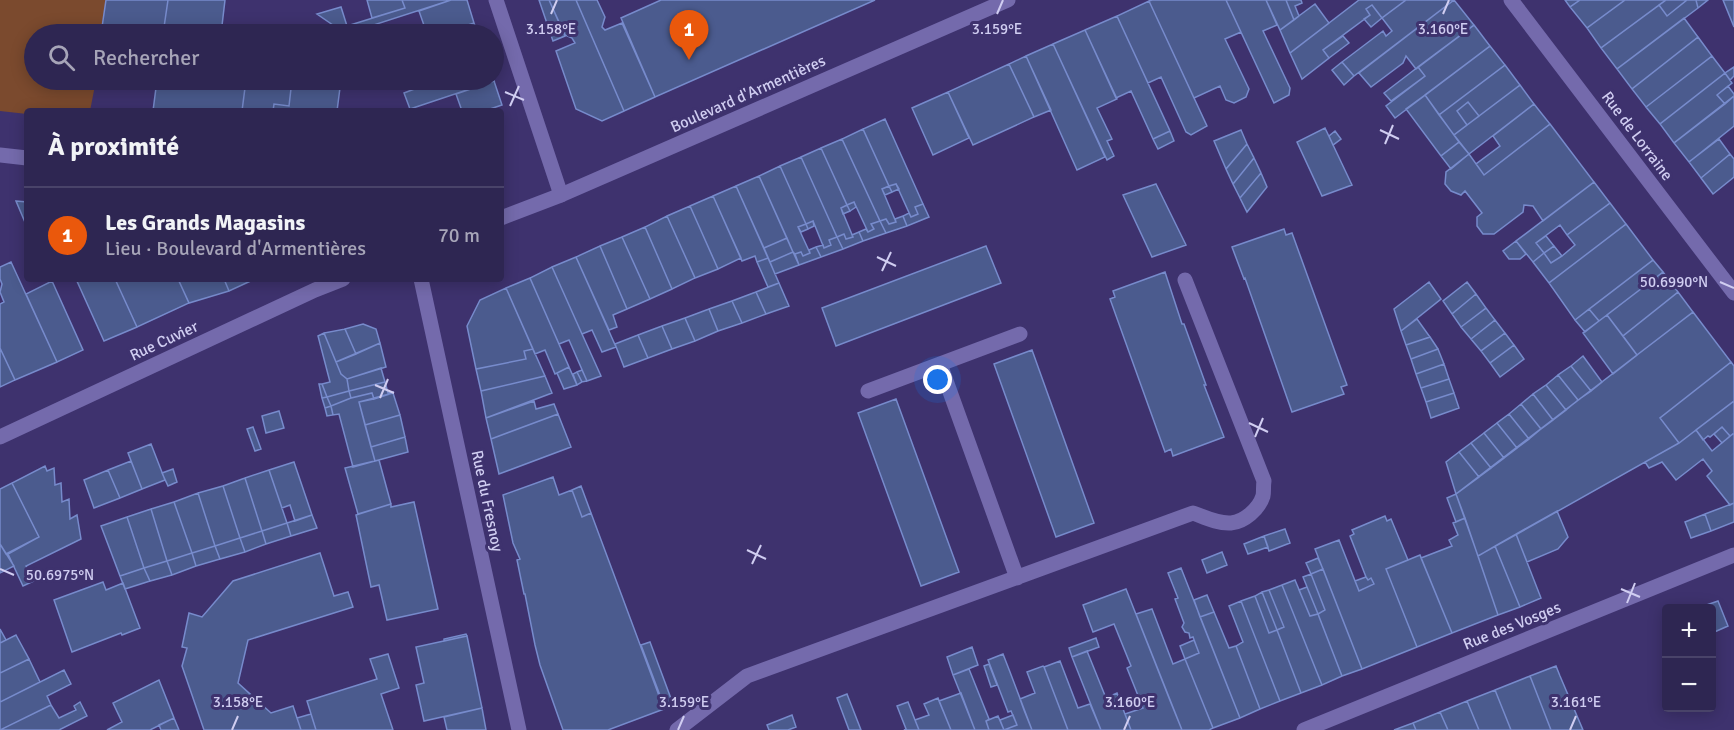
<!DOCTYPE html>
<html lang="fr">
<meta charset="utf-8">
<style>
:root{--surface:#2e2652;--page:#3a325c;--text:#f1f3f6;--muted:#a7a5b8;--line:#494369;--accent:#ea580c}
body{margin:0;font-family:Signika,sans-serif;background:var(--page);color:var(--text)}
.controls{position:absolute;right:18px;bottom:18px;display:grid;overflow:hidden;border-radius:6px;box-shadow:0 3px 15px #0003}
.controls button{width:54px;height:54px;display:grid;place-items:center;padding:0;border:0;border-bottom:2px solid var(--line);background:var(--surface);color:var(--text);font:30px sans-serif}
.you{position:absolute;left:938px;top:380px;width:21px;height:21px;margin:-15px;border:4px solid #fff;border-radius:50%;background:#1a73e8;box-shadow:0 0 0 9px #1a73e833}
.badge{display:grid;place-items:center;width:39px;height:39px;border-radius:50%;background:var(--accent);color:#fff;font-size:20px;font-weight:700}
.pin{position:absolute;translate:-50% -50px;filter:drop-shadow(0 2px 3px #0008)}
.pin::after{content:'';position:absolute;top:32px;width:21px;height:18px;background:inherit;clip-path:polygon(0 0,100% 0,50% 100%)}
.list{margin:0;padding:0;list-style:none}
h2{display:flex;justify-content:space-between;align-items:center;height:78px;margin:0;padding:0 24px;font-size:26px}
h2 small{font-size:20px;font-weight:400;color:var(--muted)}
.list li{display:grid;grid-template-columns:39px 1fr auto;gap:18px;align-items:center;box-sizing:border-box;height:96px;padding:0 24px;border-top:2px solid var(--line)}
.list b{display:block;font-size:22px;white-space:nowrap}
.list p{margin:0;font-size:20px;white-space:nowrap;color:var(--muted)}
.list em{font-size:20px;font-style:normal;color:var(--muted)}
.icon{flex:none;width:33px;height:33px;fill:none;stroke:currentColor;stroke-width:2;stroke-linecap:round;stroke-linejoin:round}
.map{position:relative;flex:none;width:1734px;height:730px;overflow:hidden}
.search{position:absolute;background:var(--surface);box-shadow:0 3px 15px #0003;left:24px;top:24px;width:480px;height:66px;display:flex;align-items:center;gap:15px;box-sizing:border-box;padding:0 21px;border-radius:33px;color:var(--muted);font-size:22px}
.panel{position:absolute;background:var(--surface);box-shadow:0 3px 15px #0003;left:24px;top:108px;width:480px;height:174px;border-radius:6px}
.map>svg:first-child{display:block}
.green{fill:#7b4a2e}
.building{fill:#4b5b8e;stroke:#778bcc;stroke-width:1.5}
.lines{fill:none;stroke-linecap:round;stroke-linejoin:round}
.lane{stroke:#746aac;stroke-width:15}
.street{stroke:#746aac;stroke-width:15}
.secondary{stroke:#746aac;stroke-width:15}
.ticks{fill:none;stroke:#d0cdf1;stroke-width:2}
.labels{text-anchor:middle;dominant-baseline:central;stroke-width:6;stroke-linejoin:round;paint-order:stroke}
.street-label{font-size:16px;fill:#d0cdf1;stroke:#3e326e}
.ticks-label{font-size:15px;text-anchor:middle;fill:#d0cdf1;stroke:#3e326e;stroke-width:6;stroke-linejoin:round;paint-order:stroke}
</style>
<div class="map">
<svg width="1734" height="730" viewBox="0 0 1734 730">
<rect width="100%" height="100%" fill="#3e326e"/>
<path class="green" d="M0,0H106L101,34H34V80H96L90,111H27V114L0,111Z"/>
<path class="building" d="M106,0H168L163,34H101Z
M168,0H225L221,34H163Z
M367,0H402L405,8L372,18Z
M402,0H451L346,34L317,14L341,7L347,26L405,8Z
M451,0H467L474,23L441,34H427L419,11Z
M539,0H549L565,36L553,41Z
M549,0H576L624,111L602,121L576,109L556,51L575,43L572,38L565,35Z
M576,0H597L605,17L602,27L605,30L622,23L655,97L624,111Z
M661,0H875L655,97L621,18Z
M1152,0H1226L1241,32L1225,39L1249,89L1246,97L1234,103L1226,100L1220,86L1194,98L1149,1Z
M1226,0H1266L1277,25L1263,31L1290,88L1289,95L1274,103Z
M1266,0H1286L1294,20L1280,30Z
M1286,0H1301L1302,3L1295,6L1299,16L1294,20Z
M1359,0H1406L1382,18L1372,5L1366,9L1370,15L1323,50L1329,58L1302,79L1290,53Z
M1406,0H1454L1354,76L1342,62L1383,31L1386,36L1392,31L1382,18Z
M1454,0L1474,25L1416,69L1406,56L1403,63L1371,87L1359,73Z
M1565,0H1580L1570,7Z
M1580,0H1625L1587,28L1570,7Z
M1625,0H1666L1601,48L1587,28Z
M1666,0H1687L1667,16L1659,5Z
M1687,0H1696L1698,8L1617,69L1601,48L1659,5L1667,16Z
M1696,0H1708L1698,8Z
M1723,0H1734V27Z
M1149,1L1207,126L1191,135L1186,132L1161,77L1148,83L1117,16Z
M1315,4L1329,23L1290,53L1280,30Z
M1372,5L1382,18L1371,27L1364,19L1370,15L1366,9Z
M1117,16L1170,131L1153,139L1131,91L1116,98L1085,30Z
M1684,18L1698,37L1632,89L1617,69Z
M474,23L478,34H441H443Z
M1474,25L1490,46L1395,118L1386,106L1425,76L1418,67Z
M1085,30L1117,99L1097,108L1112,139L1107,141L1114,156L1107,160L1053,44Z
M1343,36L1349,43L1329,58L1323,50Z
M1698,37L1712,56L1646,107L1632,89Z
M1053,44L1105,157L1077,170L1026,56Z
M1490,46L1505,65L1439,115L1425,95Z
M1026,56L1051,110L1034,117L1009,64Z
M1712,56L1725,73L1660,124L1646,107Z
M1342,62L1354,76L1344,85L1332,70Z
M1009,64L1034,117L973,145L948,92Z
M1505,65L1520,85L1479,116L1468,102L1457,111L1467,125L1454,135L1439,115Z
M1418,67L1425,76L1391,101L1384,93Z
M1734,67V76L1730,80L1725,73Z
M1725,73L1732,83L1717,95L1725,104L1674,143L1660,124Z
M96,80H157L156,89L96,83Z
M157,80H246L242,111H153Z
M246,80H292L289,106L274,104L273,111H242Z
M292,80H341L337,111H273L274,104L289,106Z
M414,80H493L494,81L410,109L404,93L417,88Z
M494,81L502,105L484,111H462L456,94Z
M1520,85L1534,104L1469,154L1454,135Z
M1728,86L1734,94V96L1725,104L1717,95Z
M948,92L969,138L933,155L912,108Z
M1425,95L1459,142L1441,156L1406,109Z
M1734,96V126L1689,162L1674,143Z
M1468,102L1479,116L1467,125L1457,111Z
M1534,104L1550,124L1484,175L1476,164L1500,146L1493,136Z
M885,119L923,204L915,207L918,214L911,217L896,184L889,186L863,129Z
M1550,124L1594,182L1543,221L1533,206L1524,205L1523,212L1494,234H1483L1477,226V217L1482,213L1465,191L1461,195L1451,191L1445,184L1446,172L1469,154L1484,175Z
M1325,128L1352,185L1322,196L1297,142Z
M863,129L889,186L882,189L896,222L889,224L886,219L880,221L842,139Z
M1241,130L1247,144L1226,169L1214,141Z
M1170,131L1174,141L1158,149L1153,139Z
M1335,131L1341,139L1333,145L1329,136Z
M842,139L880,221L871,224L874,229L868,232L854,202L847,205L821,148Z
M1719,139L1730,154L1701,178L1689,162Z
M1459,142L1469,154L1451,169L1441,156Z
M1247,144L1254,158L1233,184L1226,169Z
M821,148L847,205L841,208L853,237L846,239L844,234L837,237L801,157Z
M1730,154L1734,159V177L1713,194L1701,178Z
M801,157L837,237L829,240L831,245L824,248L813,221L806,224L780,166Z
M1254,158L1261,173L1240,198L1233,184Z
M780,166L806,224L798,227L810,253L803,256L801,252L795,254L793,252L759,176Z
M1261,173L1267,187L1247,212L1240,198Z
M759,176L787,238L764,248L736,186Z
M1594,182L1610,203L1567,235L1560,225L1536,243L1544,253L1533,262L1516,241Z
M896,184L899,189L892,192L889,186Z
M1156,184L1186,245L1152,257L1123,195Z
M736,186L768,258L757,262L755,256L742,261L713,196Z
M889,186L892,192L885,195L882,189Z
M713,196L741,258L718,269L690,206Z
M16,201L27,202V227Z
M854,202L856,207L850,211L847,205Z
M1610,203L1626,224L1549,283L1533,262L1544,253L1551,263L1562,256L1575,245L1567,235Z
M923,204L929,217L907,226L903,216L909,213L911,217L918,214L915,207Z
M847,205L850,211L843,214L841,208Z
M690,206L718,269L695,278L667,216Z
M667,216L695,278L672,289L645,227Z
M903,216L907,226L886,233L880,221L886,219L889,224L896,222L895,219Z
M813,221L814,226L808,229L806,224Z
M880,221L886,233L863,241L859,232L866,229L868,232L874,229L871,224Z
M806,224L808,229L801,232L798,227Z
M1626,224L1653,260L1575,320L1549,283Z
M645,227L672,289L650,299L622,237Z
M1284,229L1286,235L1292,233L1347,385L1341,387L1344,394L1292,412L1245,278L1244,279L1232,247Z
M859,232L863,241L843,249L837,237L844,234L846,239L853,237L852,235Z
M1546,236L1554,246L1544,253L1536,243Z
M622,237L650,299L627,309L600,246Z
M837,237L843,249L821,257L816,247L823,245L824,248L831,245L829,240Z
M787,238L793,252L770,262L764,248Z
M1516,241L1526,254L1520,259H1509L1503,251Z
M600,246L627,309L613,315L617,327L609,330L576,257Z
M986,246L1001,283L836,346L822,308Z
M1554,246L1562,256L1551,263L1544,253Z
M816,247L821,257L799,265L795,254L801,252L803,256L810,253L809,250Z
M793,252L799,265L775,274L770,262Z
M576,257L616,347L602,352L592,330L582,334L552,267Z
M768,258L779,283L768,287L757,262Z
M1653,260L1663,272L1599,321L1589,309Z
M11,262L57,362L15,380L0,348V304L4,302L0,292L2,284L0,279V267Z
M552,267L582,334L601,376L587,381L569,340L559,344L530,278Z
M1165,272L1182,324H1184L1206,385H1204L1224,437L1173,456L1171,449L1165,452L1110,299L1115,297L1113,291Z
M1663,272L1678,292L1623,336L1607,315Z
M530,278L569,367L555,374L545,350L535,354L506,288Z
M76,279H115L137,327L104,341Z
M115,279H178L189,303L137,327Z
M178,279H224L229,291L189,303Z
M224,279H255L229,291Z
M52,281L83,350L57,362L26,294Z
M1429,282L1441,299L1401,331L1394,309Z
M1467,282L1476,294L1452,314L1443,301Z
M779,283L789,306L766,314L756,292Z
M506,288L533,349L524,351L526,359L476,369L467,326L480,300Z
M756,292L766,314L742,323L732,301Z
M1678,292L1693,312L1637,355L1623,336Z
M1476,294L1486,308L1461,327L1452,314Z
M732,301L742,323L718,331L709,309Z
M1486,308L1495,320L1471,339L1461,327Z
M709,309L718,331L695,341L685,318Z
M1589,309L1599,321L1585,332L1575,320Z
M1693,312L1731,362L1660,418L1679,443L1478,556L1456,494Z
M1607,315L1637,355L1613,374L1583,333Z
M685,318L695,341L672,349L662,326Z
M1417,319L1430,337L1406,345L1401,331Z
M1495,320L1505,333L1481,351L1471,339Z
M363,324L376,329L380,343L356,354L345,329Z
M662,326L672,349L648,358L638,335Z
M345,329L356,354L336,362L324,333Z
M324,333L341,374L347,379L349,391L327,397L322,384L330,382L318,336Z
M1505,333L1514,345L1490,363L1481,351Z
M638,335L648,358L624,367L615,344Z
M1430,337L1438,349L1411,359L1406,345Z
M380,343L386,367L347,379L341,374L336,362Z
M1514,345L1524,359L1500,377L1490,363Z
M0,348L15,380L0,387Z
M533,349L545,376L481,391L476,369L526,359L524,351Z
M1438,349L1444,364L1416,374L1411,359Z
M1032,350L1094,523L1056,537L994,364Z
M1583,356L1602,382L1591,391L1571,366Z
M1731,362L1734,366V401L1679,443L1660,418Z
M1444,364L1449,379L1421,388L1416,374Z
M1571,366L1591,391L1578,400L1558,375Z
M569,367L577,385L564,389L557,373Z
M381,368L385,382L349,391L347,379Z
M582,370L587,381L582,382L577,372Z
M577,372L582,382L577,385L573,374Z
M1558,375L1578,400L1566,410L1546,385Z
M545,376L552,393L486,418L481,391Z
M1449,379L1454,393L1426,402L1421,388Z
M385,382L388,393L393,392V393L374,399L372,393L351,398L349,391Z
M319,384H322L327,397L322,398Z
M1546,385L1566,410L1553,420L1533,394Z
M349,391L351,398L331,406L327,397Z
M372,393L374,399L359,402L375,461L353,467L339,414L333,415L331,406L351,398Z
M393,393L400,415L365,425L359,402Z
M1454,393L1459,408L1431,418L1426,402Z
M1533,394L1553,420L1541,429L1521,404Z
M327,397L331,406L325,408L322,398Z
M896,399L959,572L921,586L858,413Z
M534,401L536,409L554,404L558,414L491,439L486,418Z
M1734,401V433L1730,436L1722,427L1710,437L1708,436L1703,440L1696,430Z
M1521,404L1541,429L1529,439L1509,414Z
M331,406L333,415L327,416L325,408Z
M279,411L284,428L266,433L262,416Z
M558,414L571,447L499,474L491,439Z
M1509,414L1529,439L1517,448L1497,423Z
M400,415L405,437L371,447L365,425Z
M1497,423L1517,448L1504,458L1484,433Z
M253,427L261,449L255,451L247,429Z
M1722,427L1730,436L1722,443L1714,434Z
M1696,430L1712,451L1734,433V503L1730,505L1707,476L1712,471L1703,459L1676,480L1662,462L1649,468L1645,462L1679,443Z
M1484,433L1504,458L1491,468L1471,443Z
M405,437L408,452L375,461L371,447Z
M1471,443L1491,468L1479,477L1459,452Z
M151,444L165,480L142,489L128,453Z
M1459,452L1479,477L1456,494L1446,462Z
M379,460L391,504L358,514L345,468Z
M131,461L142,489L120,498L108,470Z
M294,462L312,515L295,521L290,505L282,508L269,470Z
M45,466L47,471L54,468L55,485L61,483L62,502L69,499L70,519L77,515L81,539L26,566L34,581L23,586L8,554L39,537L12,483Z
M173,469L177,482L168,486L162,473Z
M108,470L120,498L94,508L84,480Z
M269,470L287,523L262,531L245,478Z
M553,477L559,495L572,490L582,517L591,513L664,709L608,730H563L540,665L535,645L525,594H524L517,560L520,559L513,543L503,495Z
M245,478L262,531L240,538L223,486Z
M12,483L39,537L6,554L0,544V489Z
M223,486L240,538L215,546L198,493Z
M581,486L591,513L582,517L572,490Z
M198,493L215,546L192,553L174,502Z
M1456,494L1465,518L1456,522L1447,498Z
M174,502L192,553L167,561L151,509Z
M414,502L438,609L387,620L379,585L371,587L356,515L391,504V507Z
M1734,503V522L1711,531L1705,514Z
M151,509L167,561L144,568L127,517Z
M1557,511L1568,537L1558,549L1527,562L1516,534Z
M1705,514L1711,531L1691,538L1685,522Z
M312,515L317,528L291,536L287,523Z
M1385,516L1387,521L1391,519L1408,560L1386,569L1417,647L1362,669L1315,549L1339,540L1359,591L1374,584L1371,578L1368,580L1366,577L1350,536L1354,534L1352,530Z
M127,517L144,568L120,576L101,526Z
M1465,518L1498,615L1452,633L1421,558L1452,546L1449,540L1458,535L1453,523Z
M287,523L291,536L266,544L262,531Z
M1285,529L1290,543L1269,551L1264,536Z
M262,531L266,544L245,552L240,538Z
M1516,534L1541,598L1520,607L1495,546Z
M1264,536L1268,547L1248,554L1244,544Z
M240,538L245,552L220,559L215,546Z
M0,544L14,566L0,573Z
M215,546L220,559L196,566L192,553Z
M1495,546L1520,607L1498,615L1478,556Z
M1222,552L1227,565L1207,573L1202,560Z
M192,553L196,566L172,575L167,561Z
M320,553L334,596L348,592L353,607L248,640L238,683L271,713L293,706L301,730H204L182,666L187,648L182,647L189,613L202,617L233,581Z
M1420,555L1452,633L1417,647L1386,569Z
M1318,558L1323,569L1311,574L1306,563Z
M167,561L172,575L150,581L144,568Z
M144,568L150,581L125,589L120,576Z
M1181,568L1240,718L1213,728L1185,659L1199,653L1193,637L1190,638L1189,633L1185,632L1182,627L1184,623L1175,599L1178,598L1168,573Z
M1323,569L1362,669L1342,676L1318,614L1325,610L1311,574Z
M1311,574L1325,610L1318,614L1303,577Z
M1366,577L1368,580L1371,578L1374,584L1359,591L1355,581Z
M1295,580L1310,616L1318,614L1342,676L1322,685L1282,585Z
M103,582L106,590L123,583L140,628L122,635L121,633L72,652L54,600Z
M1282,585L1322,685L1301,693L1277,630L1284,627L1269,590Z
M1307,587L1318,614L1310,616L1299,590Z
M1126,589L1171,703L1182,730H1131L1125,714L1143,708L1127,668L1131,666L1114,624L1093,632L1083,605Z
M1269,590L1284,627L1277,630L1262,592Z
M1262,592L1277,630L1269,633L1255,596Z
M1207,595L1214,612L1200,617L1194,600Z
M1255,596L1269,633L1277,630L1301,693L1280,701L1241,601Z
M1241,601L1280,701L1260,709L1236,646L1243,642L1229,606Z
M1718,601L1728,626L1712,633V608H1698Z
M1152,609L1173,664L1185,659L1213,728L1209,730H1182L1136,614Z
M1214,612L1229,648L1236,646L1260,709L1240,718L1200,617Z
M0,629L6,640L0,643Z
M466,634L467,636L444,641V639Z
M16,635L29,659L0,673V643Z
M467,636L482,708L424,721L416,685L424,683L416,647Z
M1096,638L1099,647L1072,657L1069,648Z
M1194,640L1199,653L1185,659L1180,646Z
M650,642L673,704L664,706L641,645Z
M972,647L978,665L953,675L947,657Z
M1087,651L1106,698L1117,693L1131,730H1101L1072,657Z
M388,654L399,688L381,694L393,730H316L307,701L377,679L370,659Z
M1003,654L1010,672L1032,730H1004L1017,725L1011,711L1008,712L988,660Z
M29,659L40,682L0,702V673Z
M1060,661L1078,708L1090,704L1101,730H1068L1044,667Z
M989,664L997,685L991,687L984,666Z
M1043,666L1044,667L1068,730H1032L1024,710L1020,699L1035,693L1027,672Z
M1556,666L1560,676L1583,730H1551L1530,676Z
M969,669L989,719L986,721L989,730H975L953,675Z
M64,670L71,684L47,696L51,705L0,730V702Z
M1530,676L1551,730H1511L1495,690Z
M159,680L174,718L150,730H107L122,722L113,703Z
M1495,690L1511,730H1479L1467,701Z
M961,693L973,725L975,730H951L939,701Z
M847,694L861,730H849L837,698Z
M938,698L951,730H919L915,720L929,715L924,704Z
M1467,701L1479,730H1448L1440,712Z
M80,702L87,716L59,730H0L51,705L59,718L76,710L74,706Z
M908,702L915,720L919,730H904L906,729L897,706Z
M482,708L486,730H447L444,717Z
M1440,712L1448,730H1416L1413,723Z
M311,714L316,730H301L297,718Z
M792,715L796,727L788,730H769L767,725Z
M1013,715L1017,725L1004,730L1000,720Z
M998,716L1004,730H989L986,721Z
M174,718L179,730H161L159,725Z
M1413,723L1416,730H1394Z"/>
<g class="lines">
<path class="lane" d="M940,364L1017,578
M868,391L1020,334
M677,730L747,676L1193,513C1204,517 1218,524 1231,523C1244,522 1259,509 1263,496C1264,492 1263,486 1264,481L1185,280"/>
<path class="street" d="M496,0L561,195
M1511,0L1734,293
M0,155L27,158
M421,279L519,730
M1304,730L1734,555"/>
<path class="secondary" d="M501,218L561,195L1008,0
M0,437L315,290L343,279"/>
</g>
<path class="ticks" d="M551,14L557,0M997,14L1003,0M1443,14L1449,0M505,92L524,100M510,106L519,86M1380,130L1399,139M1385,144L1393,125M877,257L896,266M882,271L891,252M1720,282L1734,288M375,385L394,393M380,398L388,379M1249,423L1268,432M1255,437L1263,418M747,550L766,559M752,564L761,545M0,569L14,575M1621,589L1640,597M1627,603L1635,583M232,730L238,716M678,730L684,716M1124,730L1130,716M1570,730L1576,716"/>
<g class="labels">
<g class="street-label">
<text transform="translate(748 94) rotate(-24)">Boulevard d'Armentières</text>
<text transform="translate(1637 136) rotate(53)">Rue de Lorraine</text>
<text transform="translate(164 341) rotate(-25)">Rue Cuvier</text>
<text transform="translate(487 501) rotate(78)">Rue du Fresnoy</text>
<text transform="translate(1512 626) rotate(-22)">Rue des Vosges</text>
</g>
</g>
<g class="ticks-label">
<text x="551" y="34">3.158°E</text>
<text x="997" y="34">3.159°E</text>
<text x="1443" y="34">3.160°E</text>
<text x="1674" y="287">50.6990°N</text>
<text x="60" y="580">50.6975°N</text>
<text x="238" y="707">3.158°E</text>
<text x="684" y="707">3.159°E</text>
<text x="1130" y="707">3.160°E</text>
<text x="1576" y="707">3.161°E</text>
</g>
</svg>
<div class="controls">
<button>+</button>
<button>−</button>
</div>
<div class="you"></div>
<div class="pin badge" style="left:689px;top:60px">1</div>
<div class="search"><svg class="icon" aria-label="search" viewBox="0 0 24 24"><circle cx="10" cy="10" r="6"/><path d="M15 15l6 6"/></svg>Rechercher</div>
<section class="panel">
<h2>À proximité<small></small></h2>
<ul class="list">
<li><span class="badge">1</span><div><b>Les Grands Magasins</b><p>Lieu · Boulevard d'Armentières</p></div><em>70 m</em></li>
</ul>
</section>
</div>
